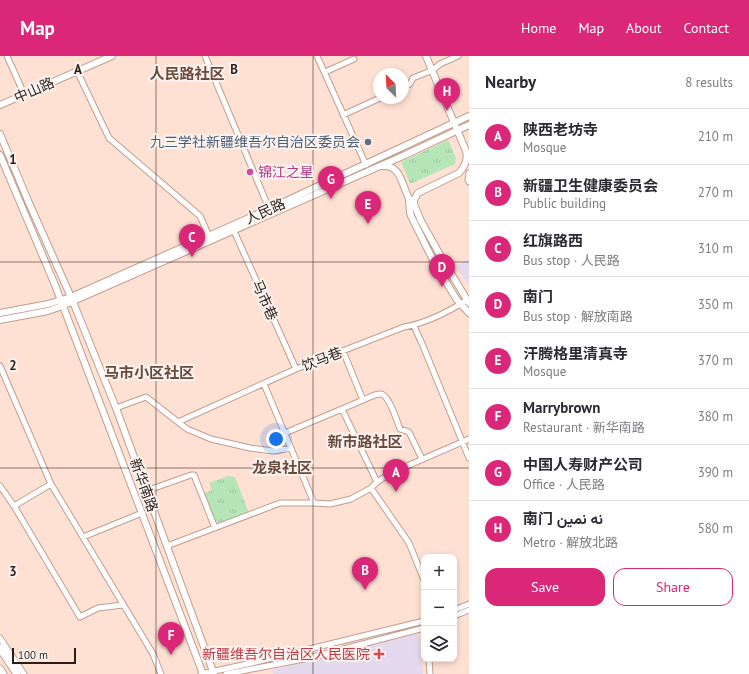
<!DOCTYPE html>
<meta charset="utf-8">
<style>
:root{--surface:#fff;--page:#f7f7f7;--text:#2b2b33;--muted:#7c7c81;--line:#e1e1e2;--accent:#db2777}
body{margin:0;font-family:"PT Sans",Vazirmatn,"Noto Sans SC",sans-serif;background:var(--page);color:var(--text)}
.controls{position:absolute;right:12px;bottom:12px;display:grid;overflow:hidden;border-radius:8px;box-shadow:0 2px 6px #0003}
.controls button{width:36px;height:36px;display:grid;place-items:center;padding:0;border:0;border-bottom:1px solid var(--line);background:var(--surface);color:var(--text);font:20px sans-serif}
.compass{position:absolute;left:373px;top:12px;width:36px;height:36px;border-radius:50%;background:var(--surface);box-shadow:0 2px 6px #0003;rotate:336deg}
.scale{position:absolute;left:12px;bottom:10px;width:64px;box-sizing:border-box;padding-left:4px;border:2px solid #2b1e18;border-top:0;font-size:11px;line-height:14px;white-space:nowrap;color:#2b1e18;-webkit-text-stroke:3px #fbf3f0;paint-order:stroke}
.you{position:absolute;left:276px;top:383px;width:14px;height:14px;margin:-10px;border:3px solid #fff;border-radius:50%;background:#1a73e8;box-shadow:0 0 0 6px #1a73e833}
.badge{display:grid;place-items:center;width:26px;height:26px;border-radius:50%;background:var(--accent);color:#fff;font-size:13px;font-weight:700}
.pin{position:absolute;translate:-50% -33px;filter:drop-shadow(0 1px 2px #0008)}
.pin::after{content:'';position:absolute;top:21px;width:14px;height:12px;background:inherit;clip-path:polygon(0 0,100% 0,50% 100%)}
.list{margin:0;padding:0;list-style:none}
h2{display:flex;justify-content:space-between;align-items:center;height:52px;margin:0;padding:0 16px;font-size:17px}
h2 small{font-size:13px;font-weight:400;color:var(--muted)}
.list li{display:grid;grid-template-columns:26px 1fr auto;gap:12px;align-items:center;box-sizing:border-box;height:56px;padding:0 16px;border-top:1px solid var(--line)}
.list b{display:block;font-size:15px;white-space:nowrap}
.list p{margin:0;font-size:13px;white-space:nowrap;color:var(--muted)}
.list em{font-size:13px;font-style:normal;color:var(--muted)}
.actions{display:flex;gap:8px;padding:12px 16px}
.actions a{flex:1;padding:9px 0;border:1px solid var(--accent);border-radius:12px;text-align:center;font-size:14px;color:var(--accent)}
.actions .main{background:var(--accent);color:#fff}
.icon{flex:none;width:22px;height:22px;fill:none;stroke:currentColor;stroke-width:2;stroke-linecap:round;stroke-linejoin:round}
.map{position:relative;flex:none;width:469px;height:618px;overflow:hidden}
header{display:flex;align-items:center;gap:24px;box-sizing:border-box;height:56px;padding:0 20px;background:var(--accent);color:#fff}
header strong{font-size:19px}
nav{display:flex;gap:22px;margin-inline-start:auto;font-size:14px}
main{display:flex}
aside{flex:1;background:var(--surface)}
.map>svg:first-child{display:block}
.medical{fill:#e5d9ed}
.grass{fill:url(#grass-tufts)}
.lines{fill:none;stroke-linecap:round;stroke-linejoin:round}
.minor-casing{stroke:#c09d8e;stroke-width:7}
.major-casing{stroke:#c09d8e;stroke-width:8}
.highway-casing{stroke:#c09d8e;stroke-width:9}
.minor{stroke:#fff;stroke-width:5}
.major{stroke:#fff;stroke-width:6}
.highway{stroke:#fff;stroke-width:7}
.grid{fill:none;stroke:#2b1e18;stroke-width:1;stroke-opacity:0.55}
.service-dot{fill:#5c6f8a;stroke:#fbf3f0;stroke-width:1.5}
.hotel-dot{fill:#d1479c;stroke:#fbf3f0;stroke-width:1.5}
.health-dot{fill:#e0444e;stroke:#fbf3f0;stroke-width:1.5}
.labels{text-anchor:middle;dominant-baseline:central;stroke-width:4;stroke-linejoin:round;paint-order:stroke}
.street-label{font-size:14px;fill:#2b1e18;stroke:#fbf3f0}
.service-label{font-size:14px;fill:#4e5e75;stroke:#fbf3f0;text-anchor:end}
.hotel-label{font-size:14px;fill:#b23c85;stroke:#fbf3f0;text-anchor:start}
.health-label{font-size:14px;fill:#be3a42;stroke:#fbf3f0;text-anchor:end}
.neighbourhood-label{font-size:15px;font-weight:bold;fill:#6a4b3d;stroke:#fbf3f0}
.grid-label{font-size:13px;text-anchor:middle;font-weight:bold;fill:#2b1e18;stroke:#fbf3f0;stroke-width:4;stroke-linejoin:round;paint-order:stroke}
</style>
<header>
<strong>Map</strong>
<nav><a>Home</a><a>Map</a><a>About</a><a>Contact</a></nav>
</header>
<main>
<div class="map">
<svg width="469" height="618" viewBox="0 0 469 618">
<defs>
<pattern id="grass-tufts" width="24" height="20" patternUnits="userSpaceOnUse"><rect width="24" height="20" fill="#b6e5b7"/><path d="M3 7l-1-3M5 7V3M7 7l1-3M15 17l-1-3M17 17v-4M19 17l1-3" fill="none" stroke="#9dc49d"/></pattern>
</defs>
<rect width="100%" height="100%" fill="#ffe1d4"/>
<path class="medical" d="M469,203V230L456,210Z
M416,578L420,582L423,618H273L272,614Z"/>
<path class="grass" d="M448,84L456,102L455,108L410,128L401,106Z
M228,420L235,421L249,457L221,467L214,465L203,438L212,434L209,427Z"/>
<g class="lines">
<g class="minor-casing">
<path id="minor" d="M7,0L24,38
M205,0L270,155
M317,0L366,109
M77,15L109,82L200,160L209,180
M325,16L354,3
M403,31L410,28L413,22L433,14L440,8L458,0
M343,59L380,42
M469,117L468,124L469,126
M234,175L296,313
M414,270L423,290L469,402
M0,310L51,428L153,598L161,618
M264,328L314,447
M363,344C368,342 376,337 381,338C389,339 397,365 400,373L409,376L422,403
M116,352L146,341L187,373L211,383L250,392L273,395L291,392
M342,353L363,344L343,295
M178,366L296,313L404,271C427,267 448,256 467,244
M285,377L342,353L377,426
M0,430L14,450L80,561L98,552L123,549
M371,432L409,487L424,524
M146,435L191,419H194L215,472
M14,450L51,428
M83,481L142,457
M167,490L280,447H314L330,448L351,443L371,432L377,426L391,417L469,383
M454,554L469,548
M454,560L469,554
M0,582L24,618
M429,603L430,618
M201,618L252,607L424,565
M226,618L309,602L424,572"/>
</g>
<g class="major-casing">
<path id="major" d="M426,0L466,95C468,104 465,110 459,117L418,137L414,144V148L421,165L444,206L469,247
M0,49L112,0
M0,78L29,147L71,241L116,352L214,618
M0,99L55,229L203,618
M382,110C403,108 402,134 411,146
M409,144L410,156L411,160L435,208L457,244L469,257
M0,257L48,248L71,241L269,153L469,60
M0,264L48,255L62,250L405,99L469,69"/>
</g>
<g class="highway-casing">
<path id="highway" d="M0,592L17,618
M0,613L3,618"/>
</g>
<use href="#minor" class="minor"/>
<use href="#major" class="major"/>
<use href="#highway" class="highway"/>
</g>
<path class="grid" d="M156,0V618M313,0V618M0,206H469M0,412H469"/>
<circle class="service-dot" cx="368" cy="86" r="4"/>
<circle class="hotel-dot" cx="250" cy="116" r="4"/>
<path class="health-dot" d="M377 592h4v4h4v4h-4v4h-4v-4h-4v-4h4z"/>
<g class="labels">
<g class="street-label">
<text transform="translate(34 34) rotate(-24)">中山路</text>
<text transform="translate(265 155) rotate(-24)">人民路</text>
<text transform="translate(265 244) rotate(66)">马市巷</text>
<text transform="translate(322 303) rotate(-21)">饮马巷</text>
<text transform="translate(144 429) rotate(70)">新华南路</text>
</g>
<g class="service-label">
<text x="360" y="86">九三学社新疆维吾尔自治区委员会</text>
</g>
<g class="hotel-label">
<text x="258" y="116">锦江之星</text>
</g>
<g class="health-label">
<text x="370" y="598">新疆维吾尔自治区人民医院</text>
</g>
<g class="neighbourhood-label">
<text x="187" y="17">人民路社区</text>
<text x="149" y="316">马市小区社区</text>
<text x="365" y="385">新市路社区</text>
<text x="282" y="411">龙泉社区</text>
</g>
</g>
<g class="grid-label">
<text x="78" y="18">A</text>
<text x="234" y="18">B</text>
<text x="13" y="108">1</text>
<text x="13" y="314">2</text>
<text x="13" y="520">3</text>
</g>
</svg>
<div class="controls">
<button>+</button>
<button>−</button>
<button><svg class="icon" aria-label="layers" viewBox="0 0 24 24"><path d="M12 4l9 5-9 5-9-5zM3 14l9 5 9-5"/></svg></button>
</div>
<svg class="compass" viewBox="-18 -18 36 36"><path d="M0-13l5 13h-10z" fill="#e53935"/><path d="M0 13l5-13h-10z" fill="#7c7c81"/></svg>
<div class="scale">100 m</div>
<div class="you"></div>
<div class="pin badge" style="left:396px;top:436px">A</div>
<div class="pin badge" style="left:365px;top:534px">B</div>
<div class="pin badge" style="left:192px;top:201px">C</div>
<div class="pin badge" style="left:442px;top:231px">D</div>
<div class="pin badge" style="left:368px;top:168px">E</div>
<div class="pin badge" style="left:171px;top:599px">F</div>
<div class="pin badge" style="left:331px;top:143px">G</div>
<div class="pin badge" style="left:447px;top:55px">H</div>
</div>
<aside>
<h2>Nearby<small>8 results</small></h2>
<ul class="list">
<li><span class="badge">A</span><div><b>陕西老坊寺</b><p>Mosque</p></div><em>210 m</em></li>
<li><span class="badge">B</span><div><b>新疆卫生健康委员会</b><p>Public building</p></div><em>270 m</em></li>
<li><span class="badge">C</span><div><b>红旗路西</b><p>Bus stop · 人民路</p></div><em>310 m</em></li>
<li><span class="badge">D</span><div><b>南门</b><p>Bus stop · 解放南路</p></div><em>350 m</em></li>
<li><span class="badge">E</span><div><b>汗腾格里清真寺</b><p>Mosque</p></div><em>370 m</em></li>
<li><span class="badge">F</span><div><b>Marrybrown</b><p>Restaurant · 新华南路</p></div><em>380 m</em></li>
<li><span class="badge">G</span><div><b>中国人寿财产公司</b><p>Office · 人民路</p></div><em>390 m</em></li>
<li><span class="badge">H</span><div><b>南门 نە نمين</b><p>Metro · 解放北路</p></div><em>580 m</em></li>
</ul>
<div class="actions"><a class="main">Save</a><a>Share</a></div>
</aside>
</main>
